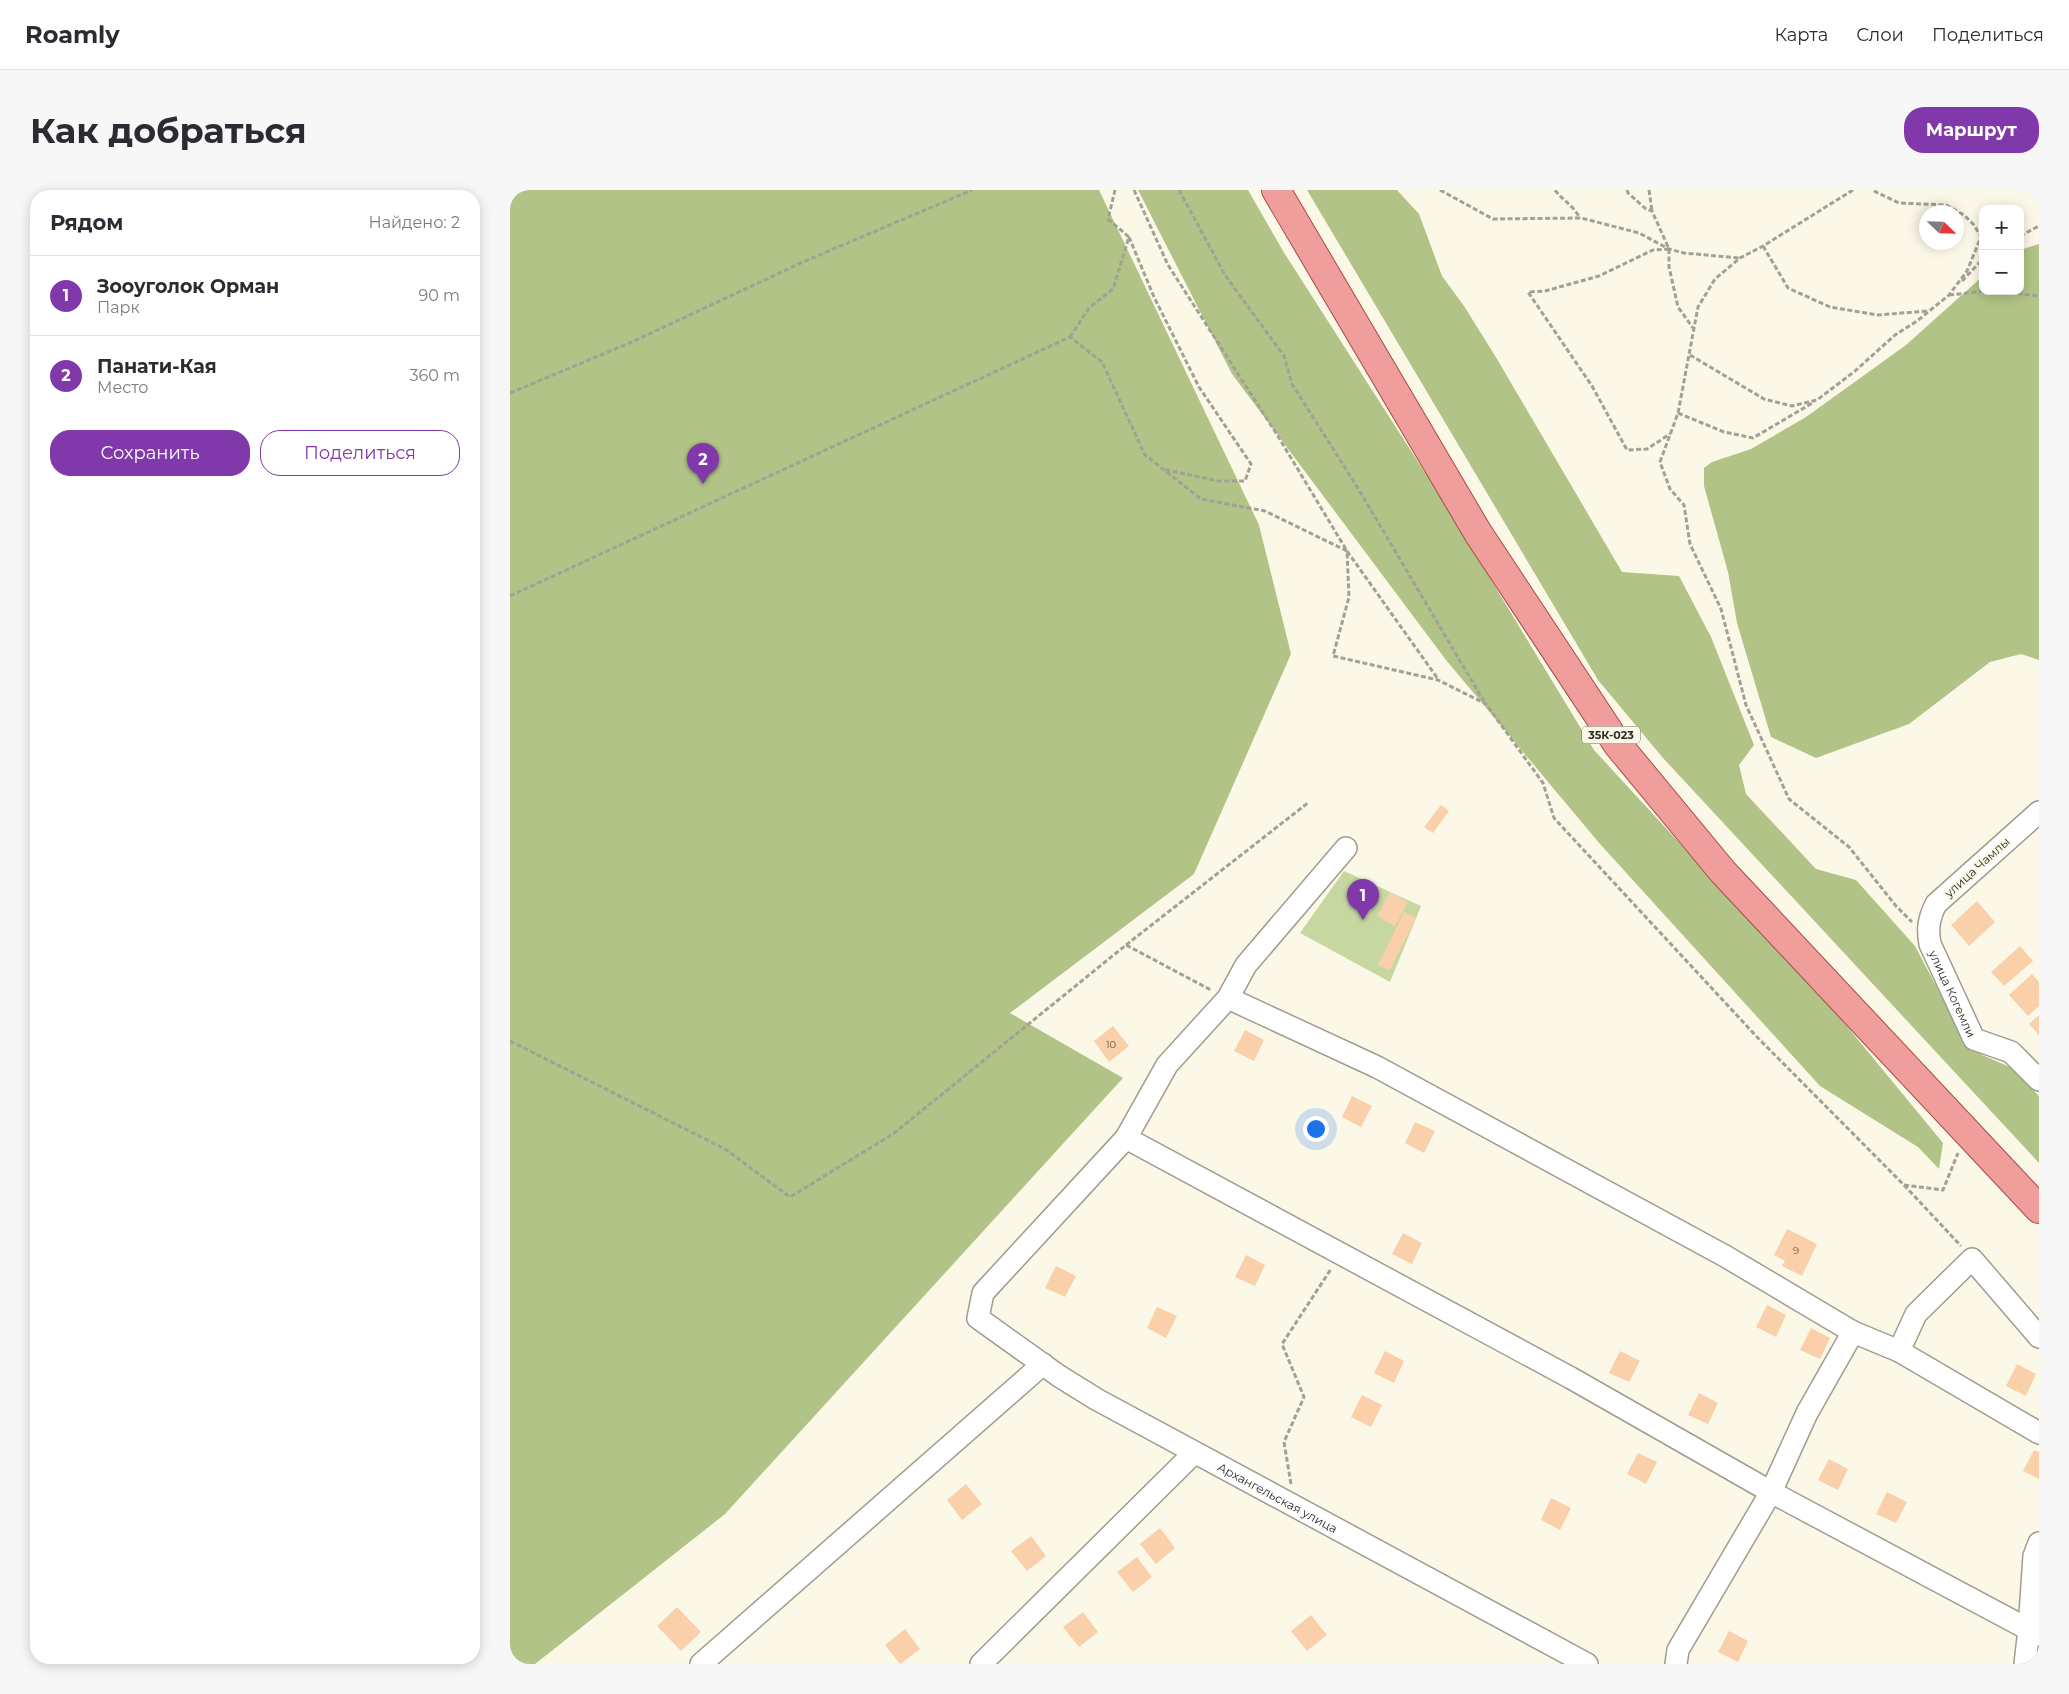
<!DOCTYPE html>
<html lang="ru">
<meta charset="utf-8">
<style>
:root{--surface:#fff;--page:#f7f7f7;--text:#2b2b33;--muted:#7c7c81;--line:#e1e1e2;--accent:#8038aa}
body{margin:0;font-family:Montserrat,sans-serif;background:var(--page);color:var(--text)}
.controls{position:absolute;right:15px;top:15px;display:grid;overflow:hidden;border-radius:10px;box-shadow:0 2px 12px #0003}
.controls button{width:45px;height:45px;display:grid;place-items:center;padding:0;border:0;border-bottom:1px solid var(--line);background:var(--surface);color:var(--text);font:25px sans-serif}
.compass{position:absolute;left:1409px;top:15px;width:45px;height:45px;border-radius:50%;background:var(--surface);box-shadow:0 2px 12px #0003;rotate:113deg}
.you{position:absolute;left:805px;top:938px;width:18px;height:18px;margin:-12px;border:4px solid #fff;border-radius:50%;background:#1a73e8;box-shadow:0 0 0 8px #1a73e833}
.badge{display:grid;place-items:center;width:32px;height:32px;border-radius:50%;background:var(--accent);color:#fff;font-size:16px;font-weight:700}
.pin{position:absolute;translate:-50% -41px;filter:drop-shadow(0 1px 2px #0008)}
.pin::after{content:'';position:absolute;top:26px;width:18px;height:15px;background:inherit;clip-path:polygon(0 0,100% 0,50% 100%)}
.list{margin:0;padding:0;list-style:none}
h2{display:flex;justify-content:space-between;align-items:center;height:65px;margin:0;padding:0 20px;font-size:21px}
h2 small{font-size:16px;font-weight:400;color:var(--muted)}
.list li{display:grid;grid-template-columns:32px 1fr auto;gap:15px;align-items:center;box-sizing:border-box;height:80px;padding:0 20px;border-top:1px solid var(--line)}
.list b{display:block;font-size:19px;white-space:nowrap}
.list p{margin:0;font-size:16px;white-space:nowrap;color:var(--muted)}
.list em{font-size:16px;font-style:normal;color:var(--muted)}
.actions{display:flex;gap:10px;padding:15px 20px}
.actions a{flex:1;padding:11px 0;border:1px solid var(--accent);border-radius:20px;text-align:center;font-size:18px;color:var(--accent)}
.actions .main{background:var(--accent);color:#fff}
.map{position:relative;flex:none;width:1529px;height:1474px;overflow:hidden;border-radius:20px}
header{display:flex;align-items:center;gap:30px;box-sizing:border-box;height:70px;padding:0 25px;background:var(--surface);border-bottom:1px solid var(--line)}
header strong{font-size:24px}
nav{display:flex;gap:28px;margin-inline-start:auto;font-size:18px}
.intro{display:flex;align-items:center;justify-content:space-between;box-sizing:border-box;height:120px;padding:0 30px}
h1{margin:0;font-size:35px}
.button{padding:12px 22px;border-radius:20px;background:var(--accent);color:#fff;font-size:18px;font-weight:700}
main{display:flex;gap:30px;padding:0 30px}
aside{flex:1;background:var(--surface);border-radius:20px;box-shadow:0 2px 12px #0003}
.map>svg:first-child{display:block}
.green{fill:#c7d7a2}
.forest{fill:#b1c386}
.building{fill:#fad0ab}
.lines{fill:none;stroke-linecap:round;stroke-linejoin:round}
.minor-casing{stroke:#a09d8e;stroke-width:24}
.major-casing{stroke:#a54c46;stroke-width:30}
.path{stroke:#a3a095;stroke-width:3;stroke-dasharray:5 2.5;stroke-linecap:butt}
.minor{stroke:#fff;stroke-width:21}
.major{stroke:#ef9e9b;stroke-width:28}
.labels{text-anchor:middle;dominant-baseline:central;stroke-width:5;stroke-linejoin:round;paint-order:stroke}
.number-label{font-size:10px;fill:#605446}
.shield{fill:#fcf8e8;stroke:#6b6860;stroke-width:1}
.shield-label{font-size:11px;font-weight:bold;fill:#2d2b25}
.street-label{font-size:12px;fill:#2d2b25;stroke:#fcf8e8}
</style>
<header>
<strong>Roamly</strong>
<nav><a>Карта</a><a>Слои</a><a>Поделиться</a></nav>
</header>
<div class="intro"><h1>Как добраться</h1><a class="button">Маршрут</a></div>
<main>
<aside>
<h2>Рядом<small>Найдено: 2</small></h2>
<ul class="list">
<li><span class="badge">1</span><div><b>Зооуголок Орман</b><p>Парк</p></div><em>90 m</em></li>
<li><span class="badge">2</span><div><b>Панати-Кая</b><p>Место</p></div><em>360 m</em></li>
</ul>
<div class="actions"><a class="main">Сохранить</a><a>Поделиться</a></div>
</aside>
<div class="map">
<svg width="1529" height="1474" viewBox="0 0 1529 1474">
<rect width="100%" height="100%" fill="#fcf8e8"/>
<path class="green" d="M834,681L911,716L880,792L790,743Z"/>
<path class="forest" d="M0,0H589L749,335L781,464L684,684L500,823L613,888L215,1324L25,1474H0Z
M628,0H738L773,61L935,314L1084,560L1326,823L1433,953L1429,979L1408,957L1310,896L1090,654L936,470L722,184Z
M797,0H887L909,24L932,86L954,116L987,169L1112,382L1169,386L1201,447L1244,555L1229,575L1236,604L1306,679L1346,690L1405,756L1452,845L1472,865L1500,877L1529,906V973L1153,568L1088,490Z
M1529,54V470L1511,464L1480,472L1399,534L1306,568L1261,547L1227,433L1218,382L1194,296V278L1202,272L1241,259L1296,227L1396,155L1473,86V101H1510V60Z"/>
<path class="building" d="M931,615L939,621L923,643L914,637Z
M880,702L898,712L885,736L867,726Z
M1467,711L1485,732L1459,756L1441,735Z
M894,722L906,728L880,780L868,775Z
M1510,756L1523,771L1494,796L1481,782Z
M1522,784L1529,792V816L1518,826L1499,805Z
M1529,825V845L1519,834Z
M603,836L619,856L599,872L584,851Z
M735,840L754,850L744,871L724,861Z
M842,906L862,916L851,937L832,927Z
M905,932L925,941L914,963L895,953Z
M1277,1039L1307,1054L1292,1086L1272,1076L1275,1071L1264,1065Z
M893,1043L912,1053L902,1074L882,1064Z
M736,1065L755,1075L745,1096L725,1087Z
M546,1076L566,1086L555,1107L535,1098Z
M1257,1115L1276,1125L1266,1147L1246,1137Z
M647,1117L667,1126L656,1148L637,1138Z
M1301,1138L1320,1148L1310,1169L1290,1160Z
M875,1161L894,1171L884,1193L864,1183Z
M1110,1161L1130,1171L1119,1192L1099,1183Z
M1507,1174L1526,1184L1516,1206L1496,1196Z
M1189,1203L1208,1213L1198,1234L1178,1225Z
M852,1205L872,1215L861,1237L841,1227Z
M1524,1260L1529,1262V1289L1513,1281Z
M1128,1263L1147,1272L1136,1294L1117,1284Z
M1319,1269L1338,1279L1328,1300L1308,1290Z
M456,1294L472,1314L452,1330L437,1310Z
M1377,1302L1397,1312L1386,1333L1366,1324Z
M1041,1308L1061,1318L1050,1340L1031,1330Z
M650,1338L665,1358L646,1374L630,1354Z
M521,1346L536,1366L517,1381L501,1361Z
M627,1367L642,1387L623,1402L607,1382Z
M167,1417L191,1442L171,1461L147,1436Z
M573,1422L588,1442L569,1457L553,1437Z
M801,1425L817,1445L797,1461L781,1441Z
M395,1439L410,1459L390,1474L375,1455Z
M1219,1441L1238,1451L1228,1472L1208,1462Z"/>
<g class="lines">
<g class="minor-casing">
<g id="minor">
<path id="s1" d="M1529,622L1426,714C1419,728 1417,738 1420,754L1464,849L1501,862L1529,890"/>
<path id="s2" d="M836,658L736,775L718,808L657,875L616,948L473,1103L468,1128L549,1186L586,1209L1077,1474"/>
<path d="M718,808L867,877L1215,1066L1343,1142L1389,1161L1406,1124L1462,1069L1529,1147"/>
<path d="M616,948L1061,1188L1261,1302L1529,1445"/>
<path d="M1389,1161L1529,1243"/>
<path d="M191,1474L533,1174"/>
<path d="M471,1474L684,1263"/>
<path d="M1166,1474L1168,1460L1261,1302L1297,1223L1343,1142"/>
<path d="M1515,1474L1519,1439L1524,1366L1529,1353"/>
</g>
</g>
<g class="major-casing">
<path id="major" d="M766,0L968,343L1108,555L1213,682L1529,1019"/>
</g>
<path class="path" d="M624,0L658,75L766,243L837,361L928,489
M669,0L715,85L774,166L782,194L846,295L975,513
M930,0L983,29L1071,28L1129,43L1159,59L1174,63L1229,68
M1045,0C1053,11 1062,14 1070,28
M1117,0L1118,3L1136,19L1142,21L1159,59L1143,60L1089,86L1035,101L1018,102L1082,196L1117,260L1137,259L1160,244
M1139,0L1142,21
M1343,0L1253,56L1230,68L1205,89L1188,117L1168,223L1150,272L1160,299L1174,315L1180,354L1211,419L1236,515L1279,609L1339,657L1386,716L1402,732
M1510,46L1529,36
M619,47L644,107L689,197L741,274L735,291H708L653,279
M1253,56L1278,98L1320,117L1368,125L1417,121
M1159,59V77L1168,117L1183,138
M1452,91L1473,69
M1485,101L1529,106
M1439,105L1476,101
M560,147L579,118L603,99L619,47L598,29L605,0
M1180,165L1254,209L1282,216L1307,210L1345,181L1385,145L1407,131L1439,105L1457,81L1471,47L1464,35L1454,25L1436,15L1389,13L1362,0
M0,203L124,151L293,72L462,0
M1168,223L1214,242L1243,248L1304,212
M0,406L560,147L592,172L635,265L691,309L755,321L837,361L839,407L823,466L928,490L976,514L1033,593L1044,628L1248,848L1394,995L1433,1000L1448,963
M616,755L799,612
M0,851L215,959L280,1007L383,944L616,755L701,800
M1394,995L1451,1056
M781,1294L774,1252L794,1207L772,1154L821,1079"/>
<use href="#minor" class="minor"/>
<use href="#major" class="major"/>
</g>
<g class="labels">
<g class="number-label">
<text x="601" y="854">10</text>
<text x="1286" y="1060">9</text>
</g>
<rect class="shield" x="1072" y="536.5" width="58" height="17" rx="4"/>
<g class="shield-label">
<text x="1101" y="545">35К-023</text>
</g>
<g class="street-label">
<text transform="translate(1467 677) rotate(-42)">улица Чамлы</text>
<text stroke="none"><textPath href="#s1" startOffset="234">улица Когемли</textPath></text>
<text stroke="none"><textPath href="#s2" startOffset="952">Архангельская улица</textPath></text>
</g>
</g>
</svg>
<div class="controls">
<button>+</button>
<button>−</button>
</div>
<svg class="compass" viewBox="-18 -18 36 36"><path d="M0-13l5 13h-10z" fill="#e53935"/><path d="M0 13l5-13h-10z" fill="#7c7c81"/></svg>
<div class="you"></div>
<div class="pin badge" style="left:853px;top:730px">1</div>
<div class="pin badge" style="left:193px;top:294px">2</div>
</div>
</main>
